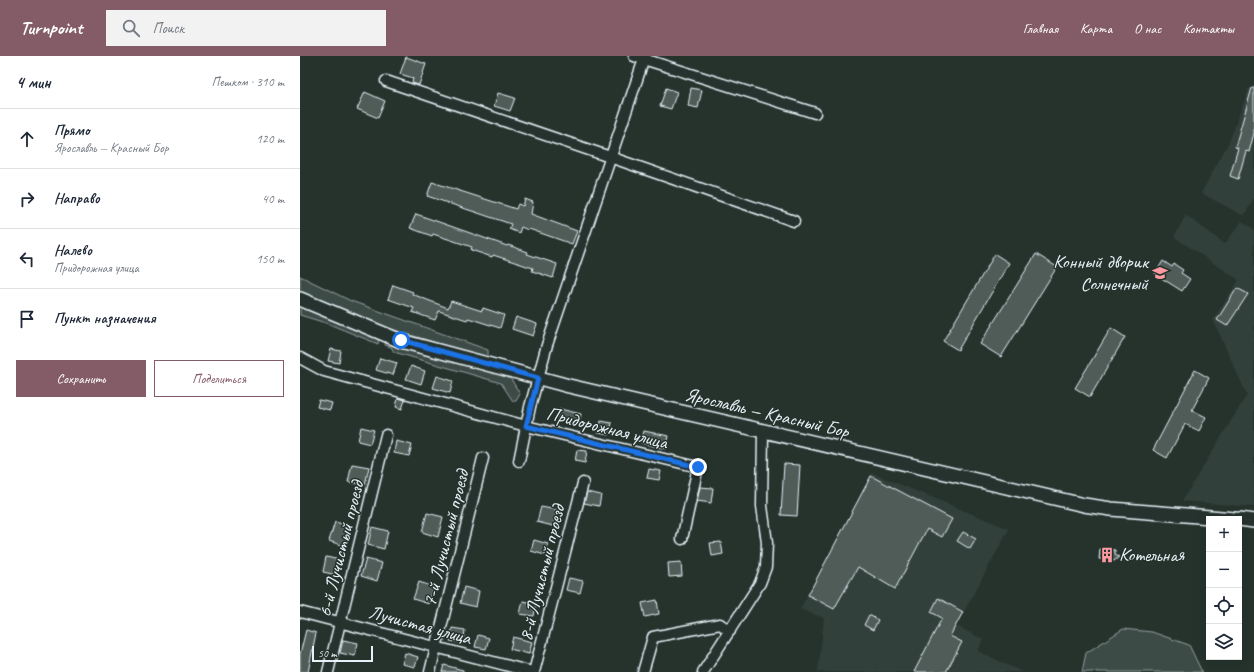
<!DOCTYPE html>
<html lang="ru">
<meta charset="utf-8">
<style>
:root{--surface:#fff;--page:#f2f2f3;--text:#1f2937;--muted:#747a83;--line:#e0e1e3;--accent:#845c67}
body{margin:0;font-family:Caveat,sans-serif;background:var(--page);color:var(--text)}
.controls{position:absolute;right:12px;bottom:12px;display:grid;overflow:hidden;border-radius:0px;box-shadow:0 4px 16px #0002}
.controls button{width:36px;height:36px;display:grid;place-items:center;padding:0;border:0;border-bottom:1px solid var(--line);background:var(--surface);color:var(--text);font:20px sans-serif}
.scale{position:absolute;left:12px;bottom:10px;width:61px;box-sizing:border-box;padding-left:4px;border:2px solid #e8f1f8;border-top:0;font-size:11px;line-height:14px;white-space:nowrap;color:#e8f1f8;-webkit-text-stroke:3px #26332d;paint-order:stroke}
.stop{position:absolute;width:12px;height:12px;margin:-9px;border:3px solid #1a73e8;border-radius:50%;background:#fff}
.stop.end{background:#1a73e8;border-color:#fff;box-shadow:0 1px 4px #0008}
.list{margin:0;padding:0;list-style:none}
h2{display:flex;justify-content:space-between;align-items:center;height:52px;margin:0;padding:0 16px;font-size:17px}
h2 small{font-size:13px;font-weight:400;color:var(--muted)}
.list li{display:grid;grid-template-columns:26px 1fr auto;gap:12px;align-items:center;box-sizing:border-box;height:60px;padding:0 16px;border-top:1px solid var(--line)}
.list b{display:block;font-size:15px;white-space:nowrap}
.list p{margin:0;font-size:13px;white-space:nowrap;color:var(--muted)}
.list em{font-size:13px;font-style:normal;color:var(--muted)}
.actions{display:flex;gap:8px;padding:12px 16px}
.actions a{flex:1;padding:9px 0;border:1px solid var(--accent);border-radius:0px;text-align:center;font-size:14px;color:var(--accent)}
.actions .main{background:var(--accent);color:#fff}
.icon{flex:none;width:22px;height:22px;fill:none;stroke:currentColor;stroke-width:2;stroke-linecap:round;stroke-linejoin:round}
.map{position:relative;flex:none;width:954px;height:616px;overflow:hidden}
header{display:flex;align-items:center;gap:24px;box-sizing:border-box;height:56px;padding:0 20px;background:var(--accent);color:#fff}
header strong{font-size:19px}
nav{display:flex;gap:22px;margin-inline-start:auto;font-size:14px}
.search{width:280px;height:36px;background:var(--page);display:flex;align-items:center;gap:10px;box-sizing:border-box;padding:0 14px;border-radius:0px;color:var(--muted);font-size:15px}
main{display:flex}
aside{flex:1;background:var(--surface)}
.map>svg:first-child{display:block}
.built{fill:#333f3a}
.green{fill:#3e4b47;stroke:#939ea0}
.building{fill:#505c59;stroke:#e8f1f8}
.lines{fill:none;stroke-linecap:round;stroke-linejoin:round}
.street-casing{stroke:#e8f1f8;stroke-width:13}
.secondary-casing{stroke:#e8f1f8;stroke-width:16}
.street{stroke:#26332d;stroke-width:10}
.secondary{stroke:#26332d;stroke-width:13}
.route{stroke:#1a73e8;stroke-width:5}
.labels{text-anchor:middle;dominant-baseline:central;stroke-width:3;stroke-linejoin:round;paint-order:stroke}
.poi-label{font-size:19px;fill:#e8f1f8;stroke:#26332d;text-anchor:end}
.street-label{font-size:19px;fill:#e8f1f8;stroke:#26332d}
</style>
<header>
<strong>Turnpoint</strong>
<div class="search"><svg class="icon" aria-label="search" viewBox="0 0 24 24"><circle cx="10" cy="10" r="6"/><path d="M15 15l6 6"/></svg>Поиск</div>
<nav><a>Главная</a><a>Карта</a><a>О нас</a><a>Контакты</a></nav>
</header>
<main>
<aside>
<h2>4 мин<small>Пешком · 310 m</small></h2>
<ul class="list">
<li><svg class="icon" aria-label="ahead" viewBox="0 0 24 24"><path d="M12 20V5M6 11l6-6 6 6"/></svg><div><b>Прямо</b><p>Ярославль — Красный Бор</p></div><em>120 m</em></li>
<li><svg class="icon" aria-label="right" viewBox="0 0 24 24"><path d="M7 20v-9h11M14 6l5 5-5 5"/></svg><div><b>Направо</b></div><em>40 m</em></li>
<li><svg class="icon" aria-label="left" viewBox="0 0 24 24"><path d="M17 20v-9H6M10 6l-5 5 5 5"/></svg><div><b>Налево</b><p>Придорожная улица</p></div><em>150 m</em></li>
<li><svg class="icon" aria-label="arrive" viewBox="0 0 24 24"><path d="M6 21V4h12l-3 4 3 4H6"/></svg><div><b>Пункт назначения</b></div></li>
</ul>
<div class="actions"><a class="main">Сохранить</a><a>Поделиться</a></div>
</aside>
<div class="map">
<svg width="954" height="616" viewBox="0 0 954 616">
<rect width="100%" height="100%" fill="#26332d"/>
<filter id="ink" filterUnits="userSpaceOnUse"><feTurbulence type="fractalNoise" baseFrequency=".025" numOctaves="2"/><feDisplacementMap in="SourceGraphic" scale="8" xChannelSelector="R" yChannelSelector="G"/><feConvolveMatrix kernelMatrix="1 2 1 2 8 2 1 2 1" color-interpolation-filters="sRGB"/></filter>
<g filter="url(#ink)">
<path class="built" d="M949,32L954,33V142L944,160L901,137L929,86Z
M886,159L925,188L942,165L954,173V451L882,445L947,339L913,264L939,224L874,181Z
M572,417L709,473L656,570L683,583L678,595L722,616H518L524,562L500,553Z"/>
<path class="green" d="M0,220L51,245L188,294V301L179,300L62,264L0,238Z
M0,247L79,282L78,288L29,268L0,259Z
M86,284L106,292L201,319L211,323L220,338L216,345H213L201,327L94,296L91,291L85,289Z
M823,573L852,576L889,589L902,616H782L786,597Z"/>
<path class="building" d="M106,1L126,8L119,29L112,27L113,22L100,18Z
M366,32L377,36L371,53L360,50Z
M391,32L402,34L398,52L388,50Z
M952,32H954V77L949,96L946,95L938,123L930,120L938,92L935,91Z
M65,36L85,45L78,62L57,53Z
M198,37L215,42L210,55L194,50Z
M132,126L216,153L218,148L223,150L225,143L233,146L231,158L277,175L272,188L229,173L228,174L221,171L219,177L209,173L211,168L127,140Z
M116,158L207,190L208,189L228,196L227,198L257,208L253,222L232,215L233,212L193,199L192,201L171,194L172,191L133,178L132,180L110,172Z
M695,198L709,207L658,294L643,285Z
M736,198L757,211L701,301L680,288Z
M863,205L872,211L874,208L883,214L881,217L890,223L882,235L855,218Z
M93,229L113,236L112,238L148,252L151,245L182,255L183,252L204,259L200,272L168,262L167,264L139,255L135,264L112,256L114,252L88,243Z
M937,232L948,238L927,270L917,264Z
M216,261L237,268L233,280L212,273Z
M811,272L825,281L790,341L775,332Z
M31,293L41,295L39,307L28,305Z
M80,302L97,307L93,319L76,314Z
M111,310L125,315L121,328L106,323Z
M895,314L909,322L892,354L906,361L899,375L885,368L867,402L853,394Z
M137,320L153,325L150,337L133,332Z
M98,342L105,344L102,353L96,351Z
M19,344L32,347L30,354L17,351Z
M260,353L281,358L279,368L257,362Z
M301,365L312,367L309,379L298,377Z
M61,371L74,374L70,388L58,385Z
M344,375L369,380L366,393L341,387Z
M96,385L112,389L109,400L94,397Z
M277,394L287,395L285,407L275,405Z
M52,408L69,411L65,429L48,426Z
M484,408L500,409L497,460L481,459Z
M349,413L361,415L359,424L347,422Z
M571,420L652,463L642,481L627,473L595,533L558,511L534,553L508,539Z
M400,431L413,432L411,447L397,445Z
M287,436L301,439L299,450L284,447Z
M241,451L257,454L253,470L237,466Z
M127,457L143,461L138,481L122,476Z
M35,466L50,470L44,490L29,485Z
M72,471L88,475L84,493L68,489Z
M663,476L676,483L670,493L657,485Z
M234,484L248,488L245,499L231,495Z
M421,486L423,498L412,500L410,487Z
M800,493L815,494V499L819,501L814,505L799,503Z
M26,501L40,504L37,519L23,516Z
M66,503L82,507L77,525L61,520Z
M381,506L382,520L369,521L368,507Z
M269,522L283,525L280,537L266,534Z
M119,526L134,531L129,548L113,543Z
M164,531L179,535L176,551L160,547Z
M638,542L663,556L650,580L662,586L646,616H614L642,562L631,556Z
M357,544L359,558L345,561L342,547Z
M223,545L236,548L234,560L220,558Z
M569,559L578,564L573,574L564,569Z
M152,572L165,574L163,587L150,585Z
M6,574L16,577L8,616H0V598Z
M178,579L189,582L186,593L175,591Z
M213,581L232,586L229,598L210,593Z
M43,584L58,587L55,600L40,597Z
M105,597L118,601L115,611L102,608Z
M144,609L163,614V616H142Z"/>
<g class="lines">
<g class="street-casing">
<path id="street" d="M334,0L515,57
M86,25L310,101L494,165
M0,302L24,315L226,370L398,411L382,483
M219,405L230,351L247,289L345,0
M0,556L232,616
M28,616L86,379
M130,616L183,402
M234,616L283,427
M343,616L353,581L420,568L430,575
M403,616L460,527L466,511L467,487L462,450L463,375"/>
</g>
<g class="secondary-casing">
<path id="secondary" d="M0,243L101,285L269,330L784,449L811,453L935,463
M939,463L954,465"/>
</g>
<use href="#street" class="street"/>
<use href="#secondary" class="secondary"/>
</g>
</g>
<g class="lines" filter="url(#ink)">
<path class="route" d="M101,284L238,322L226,370L398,411"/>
</g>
<defs>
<g id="school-bare" transform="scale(1.2)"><path d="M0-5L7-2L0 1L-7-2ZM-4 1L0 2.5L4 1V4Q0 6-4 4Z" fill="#ff9aa2" stroke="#26332d" stroke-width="2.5" paint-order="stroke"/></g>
<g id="building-bare" transform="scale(1.2)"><path d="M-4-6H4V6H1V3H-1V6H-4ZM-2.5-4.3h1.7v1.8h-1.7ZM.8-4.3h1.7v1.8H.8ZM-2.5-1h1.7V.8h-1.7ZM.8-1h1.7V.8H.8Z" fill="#ff9aa2" stroke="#26332d" stroke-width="2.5" paint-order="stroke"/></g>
</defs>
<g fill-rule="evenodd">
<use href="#school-bare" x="860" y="217"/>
<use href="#building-bare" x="807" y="499"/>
</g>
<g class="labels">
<g class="poi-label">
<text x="848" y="206">Конный дворик<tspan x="848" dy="22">Солнечный</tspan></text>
<text x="819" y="499" text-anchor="start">Котельная</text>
</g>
<g class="street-label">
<text transform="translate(467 357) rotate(13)">Ярославль — Красный Бор</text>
<text transform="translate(307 372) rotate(14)">Придорожная улица</text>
<text transform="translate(146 482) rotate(-76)">7-й Лучистый проезд</text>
<text transform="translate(41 493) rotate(-76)">6-й Лучистый проезд</text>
<text transform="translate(242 517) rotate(-76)">8-й Лучистый проезд</text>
<text transform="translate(120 569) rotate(15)">Лучистая улица</text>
</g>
</g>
</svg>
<div class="controls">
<button>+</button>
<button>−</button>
<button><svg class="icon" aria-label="locate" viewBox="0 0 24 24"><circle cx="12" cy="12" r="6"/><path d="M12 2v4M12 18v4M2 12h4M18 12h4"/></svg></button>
<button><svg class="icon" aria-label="layers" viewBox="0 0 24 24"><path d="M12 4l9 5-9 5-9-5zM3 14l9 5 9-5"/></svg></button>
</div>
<div class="scale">50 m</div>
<div class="stop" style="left:101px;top:284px"></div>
<div class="stop end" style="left:398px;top:411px"></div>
</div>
</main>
